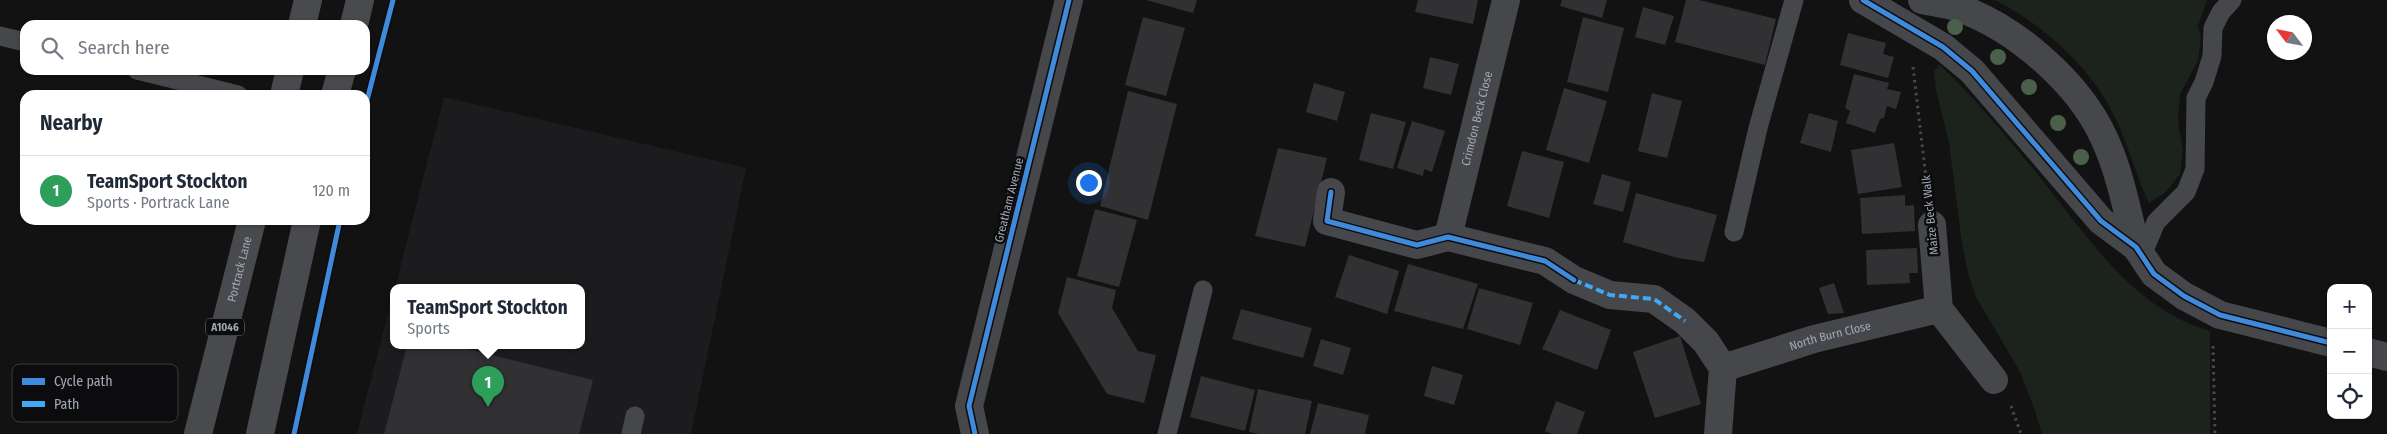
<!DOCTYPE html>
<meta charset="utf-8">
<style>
:root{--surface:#fff;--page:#f6f6f7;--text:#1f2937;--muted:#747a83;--line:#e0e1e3;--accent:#2563eb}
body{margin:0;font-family:"Fira Sans Condensed",sans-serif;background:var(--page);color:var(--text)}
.controls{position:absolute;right:15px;bottom:15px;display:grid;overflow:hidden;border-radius:10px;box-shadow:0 1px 4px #0004}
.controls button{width:45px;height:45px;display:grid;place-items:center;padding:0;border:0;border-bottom:1px solid var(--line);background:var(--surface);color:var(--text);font:25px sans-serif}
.compass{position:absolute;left:2267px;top:15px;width:45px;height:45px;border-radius:50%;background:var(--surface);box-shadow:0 1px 4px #0004;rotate:302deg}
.you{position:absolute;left:1088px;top:182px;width:18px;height:18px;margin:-12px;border:4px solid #fff;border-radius:50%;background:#1a73e8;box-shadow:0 0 0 8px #1a73e833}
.badge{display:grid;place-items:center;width:32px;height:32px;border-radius:50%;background:var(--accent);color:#fff;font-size:16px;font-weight:700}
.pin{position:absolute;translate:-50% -41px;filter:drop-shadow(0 1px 2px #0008)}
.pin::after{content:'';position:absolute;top:26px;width:18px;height:15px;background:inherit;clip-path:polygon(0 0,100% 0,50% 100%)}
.popup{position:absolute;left:390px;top:284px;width:195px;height:65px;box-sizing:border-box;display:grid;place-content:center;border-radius:10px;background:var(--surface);filter:drop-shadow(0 1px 4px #0005);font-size:16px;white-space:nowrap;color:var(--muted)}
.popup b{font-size:19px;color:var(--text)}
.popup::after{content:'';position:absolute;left:50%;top:100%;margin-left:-10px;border:10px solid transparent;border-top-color:var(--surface)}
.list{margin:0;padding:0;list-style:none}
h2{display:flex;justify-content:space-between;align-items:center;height:65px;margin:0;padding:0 20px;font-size:21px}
h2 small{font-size:16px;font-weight:400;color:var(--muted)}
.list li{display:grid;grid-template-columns:32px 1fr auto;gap:15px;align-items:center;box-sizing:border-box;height:70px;padding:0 20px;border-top:1px solid var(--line)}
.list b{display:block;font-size:19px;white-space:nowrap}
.list p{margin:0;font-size:16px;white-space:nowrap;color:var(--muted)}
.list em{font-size:16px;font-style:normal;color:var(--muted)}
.icon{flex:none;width:28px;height:28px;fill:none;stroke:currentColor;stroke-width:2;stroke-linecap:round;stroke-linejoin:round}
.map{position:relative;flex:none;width:2387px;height:434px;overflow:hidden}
.search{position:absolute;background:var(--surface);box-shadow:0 1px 4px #0004;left:20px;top:20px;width:350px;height:55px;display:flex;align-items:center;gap:12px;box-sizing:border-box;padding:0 18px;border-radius:15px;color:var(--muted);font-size:19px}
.panel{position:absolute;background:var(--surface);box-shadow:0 1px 4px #0004;left:20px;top:90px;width:350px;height:135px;border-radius:15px}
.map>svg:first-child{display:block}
.built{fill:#1c1c1e}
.green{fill:#1c221c}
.building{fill:#313133}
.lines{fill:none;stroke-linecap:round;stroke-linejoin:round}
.path{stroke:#47494d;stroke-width:3;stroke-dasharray:2.5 4;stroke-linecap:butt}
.lane{stroke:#46474b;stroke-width:19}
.street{stroke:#46474b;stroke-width:28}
.primary{stroke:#484a4d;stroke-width:28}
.quiet{stroke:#3fa9f5;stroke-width:4;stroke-dasharray:8 4;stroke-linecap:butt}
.cycleway-casing{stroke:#0c0c0e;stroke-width:8}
.cycleway{stroke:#408adc;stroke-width:5}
.tree{fill:#4a604a}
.labels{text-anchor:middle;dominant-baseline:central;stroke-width:5;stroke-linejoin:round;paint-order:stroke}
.shield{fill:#0c0c0e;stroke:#747a82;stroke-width:1}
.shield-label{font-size:11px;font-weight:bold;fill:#a1a9b4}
.street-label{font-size:12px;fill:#a1a9b4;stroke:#0c0c0e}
.key{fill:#0c0c0e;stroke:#393b40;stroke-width:1}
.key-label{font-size:14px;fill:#a1a9b4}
</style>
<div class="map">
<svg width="2387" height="434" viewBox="0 0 2387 434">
<rect width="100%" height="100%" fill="#121212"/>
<path class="built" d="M444,97L746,168L691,434H357L394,290V346H582V288H395Z"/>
<path class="green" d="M1995,0H2207L2198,26L2201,36L2198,61L2180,94L2178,121L2183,151L2180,174L2166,192L2149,203C2134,172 2127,138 2110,108C2087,64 2039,22 1995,0Z
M1939,64C1977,100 2010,141 2043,181C2089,239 2135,310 2210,331V434H2042L2034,408L2020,372L1976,297L1968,273L1962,243L1949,143L1936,90L1934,72Z"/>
<path class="building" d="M1146,0H1197L1193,13Z
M1418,0H1478L1473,24L1415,12Z
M1562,0H1607L1602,18L1560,6Z
M1686,0H1699L1776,19L1765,65L1675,42Z
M1643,7L1674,16L1665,45L1635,37Z
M1143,17L1185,28L1166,96L1125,85Z
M1583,17L1624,28L1608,92L1567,82Z
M1848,33L1886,43L1883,54L1894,57L1888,78L1840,65Z
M1430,57L1459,64L1451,95L1423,88Z
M1854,74L1889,83L1887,89L1901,92L1896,109L1887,106L1884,118L1880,119L1875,133L1846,123L1850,111L1845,108Z
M1314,83L1345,92L1337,121L1306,112Z
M1564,88L1607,101L1589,163L1546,150Z
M1128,91L1177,104L1148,220L1100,206Z
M1652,93L1682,101L1667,158L1638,151Z
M1371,113L1406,122L1393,169L1359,160Z
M1809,113L1838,121L1831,152L1800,143Z
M1412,121L1445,131L1432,172L1424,169L1423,176L1397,168Z
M1894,143L1902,187L1858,194L1851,150Z
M1278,148L1327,158L1305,247L1255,236Z
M1522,151L1564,162L1549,218L1507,206Z
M1602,174L1631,182L1623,212L1593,204Z
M1636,193L1717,215L1704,262L1678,258L1623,242Z
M1905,195V206L1914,205L1915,231L1862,234L1860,198Z
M1095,209L1137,220L1119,287L1077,276Z
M1917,248L1918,273H1909L1910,283L1867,285L1866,250Z
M1349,255L1399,271L1387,314L1335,297Z
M1408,264L1478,284L1463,329L1394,311Z
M1067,277L1116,290L1112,308L1138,351L1156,355L1144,403L1107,394L1058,313Z
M1834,283L1844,313L1828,314L1819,288Z
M1479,288L1533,303L1520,345L1467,329Z
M1241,309L1312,328L1303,358L1232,339Z
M1560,310L1611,330L1597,370L1542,349Z
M1680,336L1701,404L1655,418L1633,352Z
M1321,339L1351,348L1343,375L1313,366Z
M407,346H455L593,380L579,434H384Z
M1432,366L1463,375L1454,405L1424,396Z
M1201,376L1255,390L1245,431L1190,417Z
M1258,389L1312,401L1305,434H1259L1249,432Z
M1556,401L1585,412L1577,434H1552L1545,431Z
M1318,403L1369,415L1365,434H1310Z"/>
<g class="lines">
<path class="path" d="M1913,67L1928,195
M2213,346L2215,434
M2011,406L2021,434"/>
<path class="lane" d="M0,36L25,42
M137,70L238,95
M1734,232L1758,128L1794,0
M2142,255L2156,222L2186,192L2195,169L2196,98L2204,82L2212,56L2213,28L2221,12L2232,0
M631,434L635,416
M1167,434L1203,290"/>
<g class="street">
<path d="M1863,0L1943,47L1972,71L2101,221L2136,247L2154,274L2184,296L2220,315L2331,343"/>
<path d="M1922,0C1934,3 1948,4 1959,8C2016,28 2079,83 2104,138C2120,172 2127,211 2136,247"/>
<path d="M1331,192L1327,221L1417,245L1448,237L1545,261L1574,280L1610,295L1654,299L1685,321L1706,342L1723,368L1718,434"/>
<path d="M1932,225L1939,309L1994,380"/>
<path id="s1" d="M1448,237L1506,0"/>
<path d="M2368,352L2387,357"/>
<path id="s2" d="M1723,368L1814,339L1939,309"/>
<path d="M975,434L969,406L1069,0"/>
</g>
<g class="primary">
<path d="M302,25L308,0"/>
<path d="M354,25L360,0"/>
<path d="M284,95L290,70"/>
<path d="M335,95L342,70"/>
<path id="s3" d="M198,434L252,220"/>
<path d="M260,434L307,220"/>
</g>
<path class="quiet" d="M1574,280L1610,295L1654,299L1685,321"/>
<g class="cycleway-casing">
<path id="cycleway" d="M1863,0L1943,47L1972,71L2101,221L2136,247L2154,274L2184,296L2220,315L2331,343
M365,108L393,0
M1331,192L1327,221L1417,245L1448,237L1545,261L1574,280
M294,434L340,220
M975,434L969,406L1069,0"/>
</g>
<use href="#cycleway" class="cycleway"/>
</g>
<g class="tree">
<circle cx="1955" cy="27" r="8"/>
<circle cx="1998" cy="57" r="8"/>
<circle cx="2029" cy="87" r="8"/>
<circle cx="2058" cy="123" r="8"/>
<circle cx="2081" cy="157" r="8"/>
</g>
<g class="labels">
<rect class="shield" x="206" y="318.5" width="38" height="17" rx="4"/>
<g class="shield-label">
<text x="225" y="327">A1046</text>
</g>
<g class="street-label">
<text stroke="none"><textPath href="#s1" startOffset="122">Crimdon Beck Close</textPath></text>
<text transform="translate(1009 200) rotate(-76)">Greatham Avenue</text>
<text transform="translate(1930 215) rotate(-96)">Maize Beck Walk</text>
<text stroke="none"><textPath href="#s3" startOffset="170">Portrack Lane</textPath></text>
<text stroke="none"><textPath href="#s2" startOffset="112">North Burn Close</textPath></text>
</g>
</g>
<rect x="12" y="364" width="166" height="58" rx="8" class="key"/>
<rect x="22" y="378" width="23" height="7" fill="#408adc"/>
<rect x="22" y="401" width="23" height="6" fill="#3fa9f5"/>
<g class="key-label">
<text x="54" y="386">Cycle path</text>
<text x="54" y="409">Path</text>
</g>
</svg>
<div class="controls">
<button>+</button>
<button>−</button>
<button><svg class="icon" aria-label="locate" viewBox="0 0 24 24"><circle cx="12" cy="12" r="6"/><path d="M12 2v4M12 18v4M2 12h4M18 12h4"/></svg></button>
</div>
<svg class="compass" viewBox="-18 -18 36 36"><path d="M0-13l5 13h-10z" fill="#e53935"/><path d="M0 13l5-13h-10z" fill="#747a83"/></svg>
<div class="you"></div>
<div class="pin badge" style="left:488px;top:407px;background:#2e9e5b">1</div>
<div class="popup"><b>TeamSport Stockton</b>Sports</div>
<div class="search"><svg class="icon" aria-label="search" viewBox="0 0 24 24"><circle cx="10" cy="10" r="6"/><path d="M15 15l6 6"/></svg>Search here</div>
<section class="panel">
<h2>Nearby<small></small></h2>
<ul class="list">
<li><span class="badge" style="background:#2e9e5b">1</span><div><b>TeamSport Stockton</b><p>Sports · Portrack Lane</p></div><em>120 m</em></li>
</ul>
</section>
</div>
